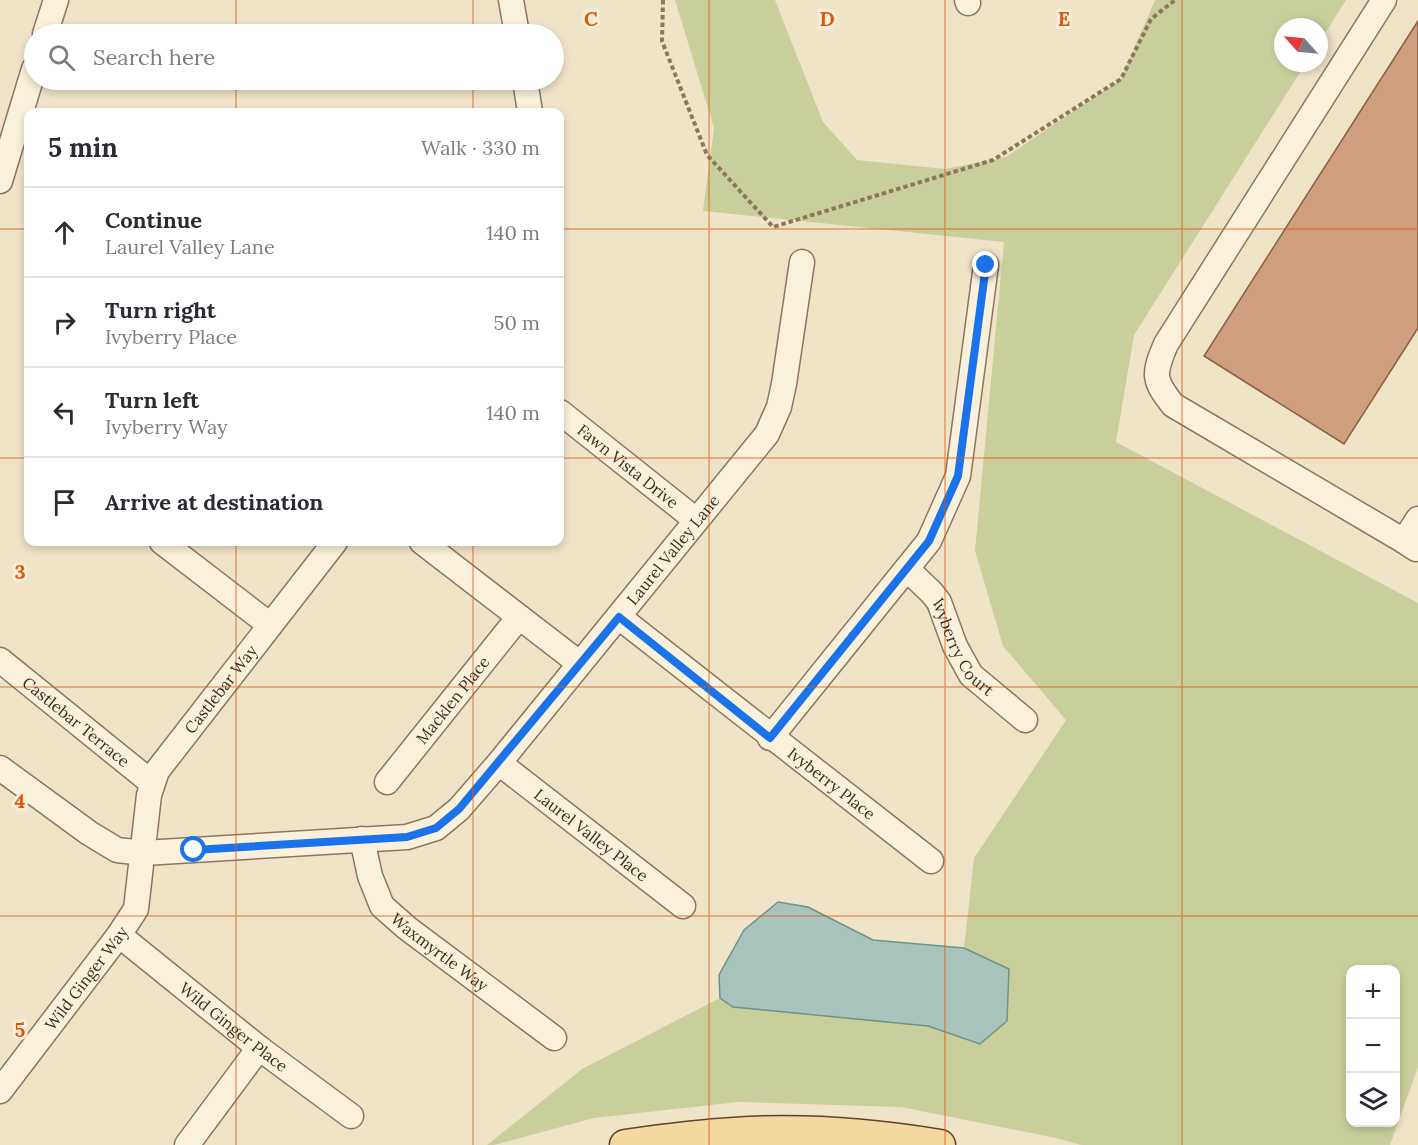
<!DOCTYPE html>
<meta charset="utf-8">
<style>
:root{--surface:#fff;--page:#f7f7f7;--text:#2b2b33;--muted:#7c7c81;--line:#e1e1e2}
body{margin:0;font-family:Lora,serif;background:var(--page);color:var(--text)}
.controls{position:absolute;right:18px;bottom:18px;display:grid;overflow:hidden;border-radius:12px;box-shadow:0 3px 9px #0003}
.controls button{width:54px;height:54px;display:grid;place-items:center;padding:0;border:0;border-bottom:2px solid var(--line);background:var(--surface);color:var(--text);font:30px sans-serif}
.compass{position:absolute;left:1274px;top:18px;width:54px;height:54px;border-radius:50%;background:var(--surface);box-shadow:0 3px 9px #0003;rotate:297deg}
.stop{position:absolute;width:18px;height:18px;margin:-14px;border:4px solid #1a73e8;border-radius:50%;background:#fff}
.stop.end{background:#1a73e8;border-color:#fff;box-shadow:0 2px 6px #0008}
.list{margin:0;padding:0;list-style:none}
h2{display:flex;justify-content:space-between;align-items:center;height:78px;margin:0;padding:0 24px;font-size:26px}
h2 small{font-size:20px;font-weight:400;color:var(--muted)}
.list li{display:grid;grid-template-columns:39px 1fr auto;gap:18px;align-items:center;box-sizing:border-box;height:90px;padding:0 24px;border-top:2px solid var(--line)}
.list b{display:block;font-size:22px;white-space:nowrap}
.list p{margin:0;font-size:20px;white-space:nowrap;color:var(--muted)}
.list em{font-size:20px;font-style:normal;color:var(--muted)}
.icon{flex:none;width:33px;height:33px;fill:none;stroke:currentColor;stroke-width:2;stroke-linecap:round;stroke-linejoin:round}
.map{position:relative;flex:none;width:1418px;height:1145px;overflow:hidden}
.search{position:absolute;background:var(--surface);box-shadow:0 3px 9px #0003;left:24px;top:24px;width:540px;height:66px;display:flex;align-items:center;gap:15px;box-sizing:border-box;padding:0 21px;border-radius:33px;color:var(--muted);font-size:22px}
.panel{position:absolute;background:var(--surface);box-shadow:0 3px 9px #0003;left:24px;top:108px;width:540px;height:438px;border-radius:12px}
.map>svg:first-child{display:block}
.green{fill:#c9cf9b;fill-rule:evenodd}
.water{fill:#a9c4bc;stroke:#6f938a;stroke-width:1.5}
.building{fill:#cf9f7d;stroke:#8d5f41;stroke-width:1.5}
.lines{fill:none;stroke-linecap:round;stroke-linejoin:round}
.minor-casing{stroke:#8d765c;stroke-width:27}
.major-casing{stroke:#5b4430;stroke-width:33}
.path{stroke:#8d765c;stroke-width:4;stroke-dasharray:4.5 3;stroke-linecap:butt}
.minor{stroke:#faf1dc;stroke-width:24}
.major{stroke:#f3d9a0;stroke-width:30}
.route{stroke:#1a73e8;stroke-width:8}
.grid{fill:none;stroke:#df570d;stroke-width:1.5;stroke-opacity:0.55}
.labels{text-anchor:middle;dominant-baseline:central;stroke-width:6;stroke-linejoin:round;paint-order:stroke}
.street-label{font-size:16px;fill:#3d2e20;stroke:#f7eed8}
.grid-label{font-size:20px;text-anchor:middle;font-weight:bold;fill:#df570d;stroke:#f7eed8;stroke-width:6;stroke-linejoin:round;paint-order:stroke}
</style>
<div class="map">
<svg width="1418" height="1145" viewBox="0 0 1418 1145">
<rect width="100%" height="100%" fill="#f0e4c8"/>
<path class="green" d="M675,0H775L823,122L857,160L945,169L1006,157L1121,79L1155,0H1346L1319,43V27H1283V63H1306L1134,335L1116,442L1418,603V1067L1390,1145H1081L1056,1138L901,1107L738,1102L594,1118L494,1145H487L582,1069L720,998L733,1007L928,1026L981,1044L1009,970L964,948L974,858L1066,720L1003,646L975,551L1004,242L703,211L714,128ZM1350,970H1396V1122H1350Z"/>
<path class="water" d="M778,902L808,907L873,940L964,948L1009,969L1007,1021L980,1044L928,1026L733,1007L720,998L719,975L744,930Z"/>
<path class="building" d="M1418,21V328L1344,444L1204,356Z"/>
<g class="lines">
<g class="minor-casing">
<g id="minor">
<path d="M511,0L517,34"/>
<path d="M967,0L968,3"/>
<path d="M1384,0L1166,344C1153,374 1153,380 1173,405L1404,541"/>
<path d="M45,34L56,0"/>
<path d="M525,80L530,112"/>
<path d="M0,181L34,69"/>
<path id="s1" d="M560,412L696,520"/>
<path d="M162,542L270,625"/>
<path d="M422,542L579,663"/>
<path d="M1416,549L1404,541L1418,519"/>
<path id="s2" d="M907,569L932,593L939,602L955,646L971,675L1025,720"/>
<path id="s3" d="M619,617L931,861"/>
<path id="s4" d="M0,660L152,783"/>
<path d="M770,738L929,541L958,476L986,265"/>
<path id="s5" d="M499,763L683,906"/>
<path id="s6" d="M0,768L89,833L117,850L144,853L407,837L436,828L459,809L499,763L767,434L779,407L784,384L802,262"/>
<path id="s7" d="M387,782L519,617"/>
<path id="s8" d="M362,839L370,876L382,906L407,928L554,1038"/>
<path id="s9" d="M119,935L259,1048L351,1116"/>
<path id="s10" d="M0,1091L119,935L136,909L149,795L157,771L335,542"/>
<path d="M187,1145L259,1048"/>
</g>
</g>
<g class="major-casing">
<path id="major" d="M625,1145C661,1140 698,1135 734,1133C803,1128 873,1134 940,1145"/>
</g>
<path class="path" d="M663,0L662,41L707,155L773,227L993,160L1121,79L1151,19L1175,0"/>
<use href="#minor" class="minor"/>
<use href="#major" class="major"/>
</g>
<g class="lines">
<path class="route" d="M194,850L407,837L436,828L459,809L619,617L770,738L929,541L958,476L986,265"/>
</g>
<path class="grid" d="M236,0V34M473,0V34M709,0V1145M945,0V1145M1182,0V1145M236,80V112M473,80V112M0,229H28M560,229H1418M0,458H28M560,458H1418M236,542V1145M473,542V1145M0,687H1418M0,916H1418"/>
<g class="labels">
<g class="street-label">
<text stroke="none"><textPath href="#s1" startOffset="87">Fawn Vista Drive</textPath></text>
<text stroke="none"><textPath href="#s6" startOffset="830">Laurel Valley Lane</textPath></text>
<text stroke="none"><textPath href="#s2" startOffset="98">Ivyberry Court</textPath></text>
<text stroke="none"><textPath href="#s10" startOffset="471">Castlebar Way</textPath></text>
<text stroke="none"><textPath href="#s7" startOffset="105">Macklen Place</textPath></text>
<text stroke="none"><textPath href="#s4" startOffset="98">Castlebar Terrace</textPath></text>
<text stroke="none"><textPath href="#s3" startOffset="270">Ivyberry Place</textPath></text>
<text stroke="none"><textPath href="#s5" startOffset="117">Laurel Valley Place</textPath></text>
<text stroke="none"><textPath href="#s8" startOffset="144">Waxmyrtle Way</textPath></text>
<text stroke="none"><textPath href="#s10" startOffset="142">Wild Ginger Way</textPath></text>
<text stroke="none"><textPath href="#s9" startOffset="147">Wild Ginger Place</textPath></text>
</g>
</g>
<g class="grid-label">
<text x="591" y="26">C</text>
<text x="827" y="26">D</text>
<text x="1064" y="26">E</text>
<text x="20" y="579">3</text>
<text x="20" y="808">4</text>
<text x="20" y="1037">5</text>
</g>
</svg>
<div class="controls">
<button>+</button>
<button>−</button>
<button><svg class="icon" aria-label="layers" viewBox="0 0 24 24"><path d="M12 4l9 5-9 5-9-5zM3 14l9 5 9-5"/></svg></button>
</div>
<svg class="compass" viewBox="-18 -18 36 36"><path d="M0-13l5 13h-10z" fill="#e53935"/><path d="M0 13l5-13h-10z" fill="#7c7c81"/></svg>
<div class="stop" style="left:194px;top:850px"></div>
<div class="stop end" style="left:986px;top:265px"></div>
<div class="search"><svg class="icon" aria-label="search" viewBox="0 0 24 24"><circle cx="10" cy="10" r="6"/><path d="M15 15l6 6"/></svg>Search here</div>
<section class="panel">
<h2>5 min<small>Walk · 330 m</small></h2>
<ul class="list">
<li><svg class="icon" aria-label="ahead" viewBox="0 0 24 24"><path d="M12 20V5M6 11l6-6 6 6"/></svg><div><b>Continue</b><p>Laurel Valley Lane</p></div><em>140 m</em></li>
<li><svg class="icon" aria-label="right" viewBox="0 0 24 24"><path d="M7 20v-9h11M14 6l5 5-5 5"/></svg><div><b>Turn right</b><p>Ivyberry Place</p></div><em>50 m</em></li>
<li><svg class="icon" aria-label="left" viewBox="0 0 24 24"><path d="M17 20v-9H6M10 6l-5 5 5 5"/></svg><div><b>Turn left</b><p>Ivyberry Way</p></div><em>140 m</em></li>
<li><svg class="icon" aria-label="arrive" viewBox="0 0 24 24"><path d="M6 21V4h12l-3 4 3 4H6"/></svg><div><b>Arrive at destination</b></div></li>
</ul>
</section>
</div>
